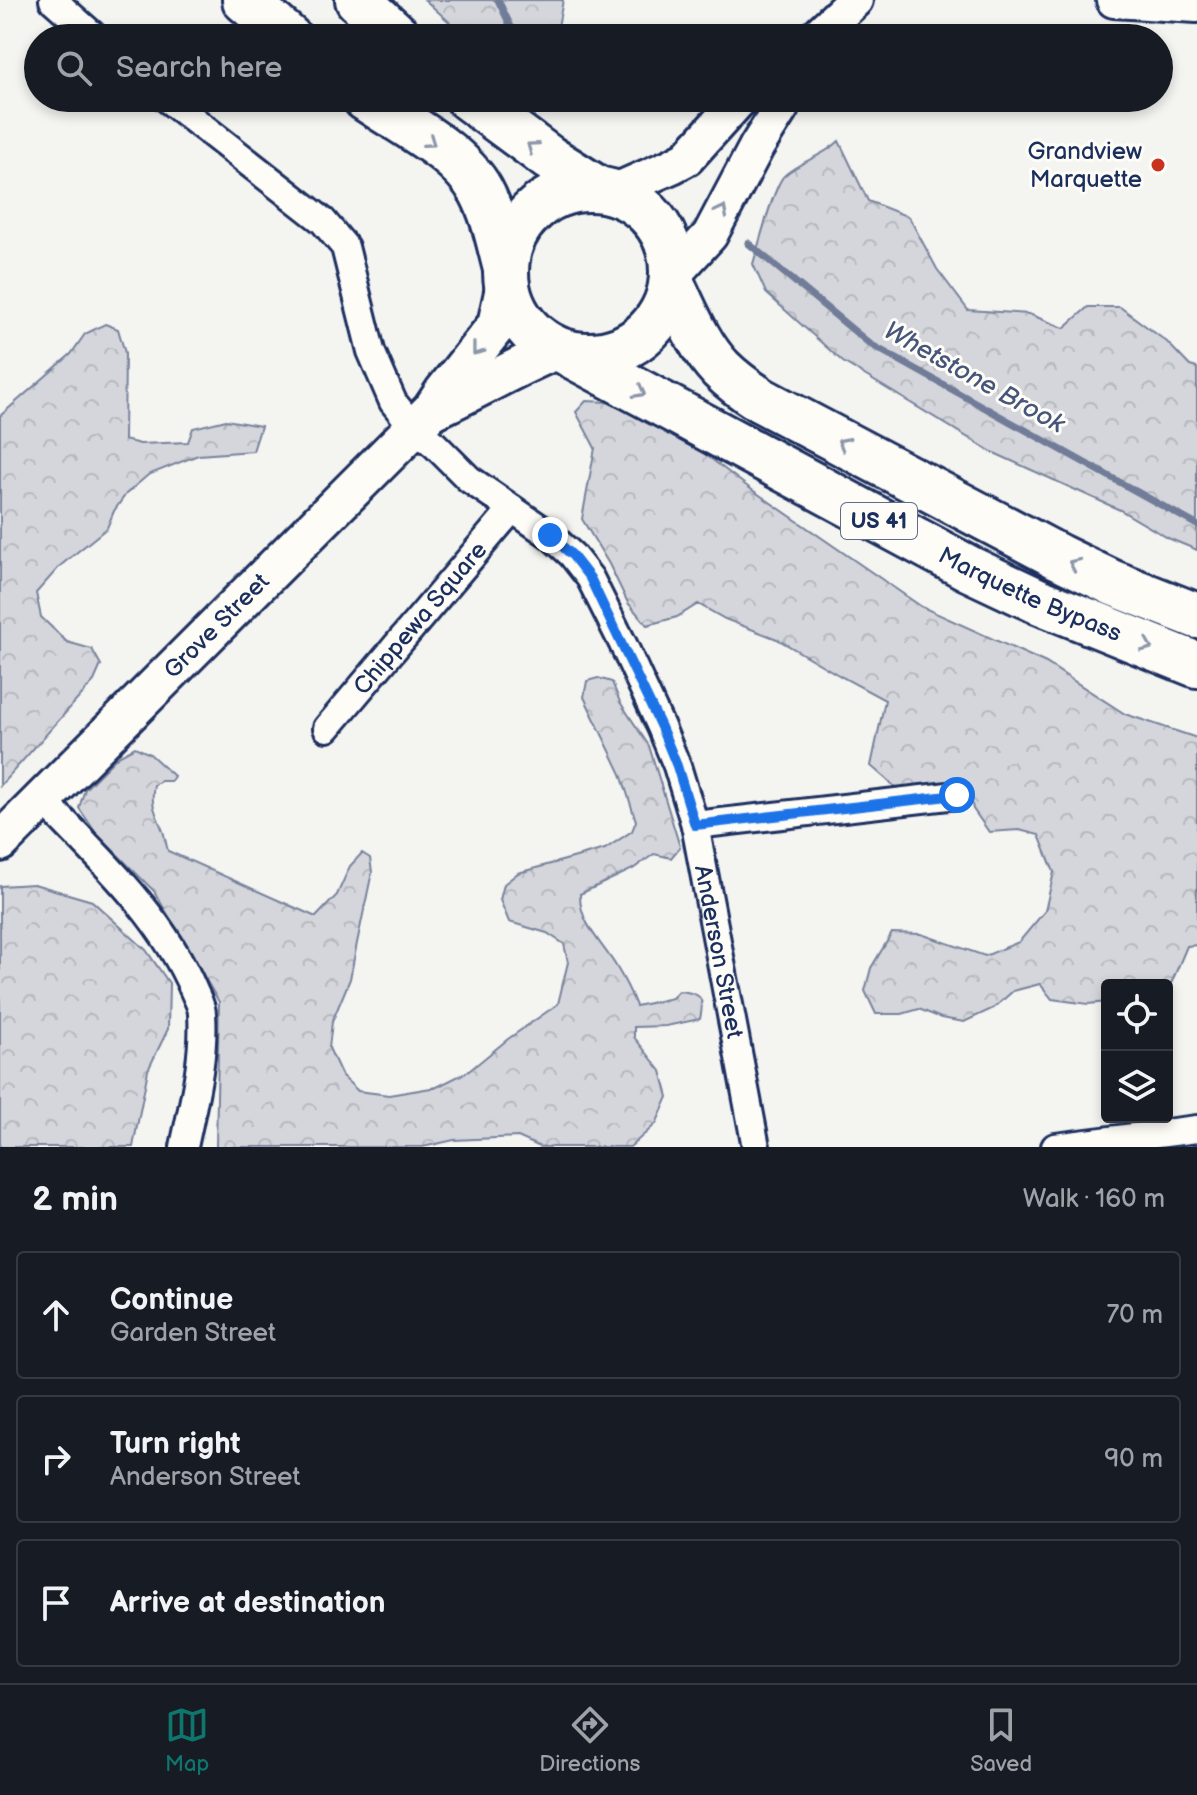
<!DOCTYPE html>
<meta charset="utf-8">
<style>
:root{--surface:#171b24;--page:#20242c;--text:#f1f3f6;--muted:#9ea1a6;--line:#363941;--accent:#0f766e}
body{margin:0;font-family:"Balsamiq Sans",sans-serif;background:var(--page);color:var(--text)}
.controls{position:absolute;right:24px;bottom:24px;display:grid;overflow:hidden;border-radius:8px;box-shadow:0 4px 12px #0003}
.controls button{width:72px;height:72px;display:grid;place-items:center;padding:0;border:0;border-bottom:2px solid var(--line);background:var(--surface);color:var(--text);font:40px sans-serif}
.stop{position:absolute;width:24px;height:24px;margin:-18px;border:6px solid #1a73e8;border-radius:50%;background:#fff}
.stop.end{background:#1a73e8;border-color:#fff;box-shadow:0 2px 8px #0008}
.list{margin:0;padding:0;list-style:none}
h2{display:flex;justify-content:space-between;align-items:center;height:104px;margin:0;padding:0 32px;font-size:34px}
h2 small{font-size:26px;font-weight:400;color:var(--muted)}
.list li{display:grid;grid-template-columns:52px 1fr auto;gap:24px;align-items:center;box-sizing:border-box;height:128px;margin:0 16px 16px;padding:0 16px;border:2px solid var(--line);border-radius:8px}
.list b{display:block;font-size:30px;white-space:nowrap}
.list p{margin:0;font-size:26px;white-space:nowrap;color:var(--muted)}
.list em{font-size:26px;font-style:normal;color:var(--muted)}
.icon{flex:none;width:44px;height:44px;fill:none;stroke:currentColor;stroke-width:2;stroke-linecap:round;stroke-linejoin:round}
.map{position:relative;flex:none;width:1197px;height:1147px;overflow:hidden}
.search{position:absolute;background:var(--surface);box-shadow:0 4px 12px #0003;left:24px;right:24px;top:24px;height:88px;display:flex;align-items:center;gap:20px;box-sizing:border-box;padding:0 28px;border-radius:44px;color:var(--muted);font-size:30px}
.sheet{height:536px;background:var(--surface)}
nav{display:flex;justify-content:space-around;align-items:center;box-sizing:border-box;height:112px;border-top:2px solid var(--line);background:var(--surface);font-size:22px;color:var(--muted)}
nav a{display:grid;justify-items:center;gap:4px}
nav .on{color:var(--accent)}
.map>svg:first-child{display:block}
.forest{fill:url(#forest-crowns);stroke:#78829c;stroke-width:2}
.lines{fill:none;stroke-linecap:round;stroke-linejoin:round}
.stream{stroke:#717c98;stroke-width:7}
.minor-casing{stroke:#1b2f5e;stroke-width:32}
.tertiary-casing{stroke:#1b2f5e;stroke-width:40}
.secondary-casing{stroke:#1b2f5e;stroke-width:44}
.trunk-casing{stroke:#1b2f5e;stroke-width:50}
.minor{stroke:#fdfcf7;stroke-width:26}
.tertiary{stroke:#fdfcf7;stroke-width:34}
.secondary{stroke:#fdfcf7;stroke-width:38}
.trunk{stroke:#fdfcf7;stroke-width:44}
.oneway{stroke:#8c96aa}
.route{stroke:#1a73e8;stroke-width:10}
.poi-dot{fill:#c8321e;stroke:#fdfcf7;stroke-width:3}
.labels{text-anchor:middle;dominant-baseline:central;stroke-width:6;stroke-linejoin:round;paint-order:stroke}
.shield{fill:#fdfcf7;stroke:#5f6c8c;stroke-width:2}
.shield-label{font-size:22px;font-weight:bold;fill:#1b2f5e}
.poi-label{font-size:24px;fill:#1b2f5e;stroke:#fdfcf7;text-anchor:end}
.street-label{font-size:24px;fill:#1b2f5e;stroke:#fdfcf7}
.water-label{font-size:26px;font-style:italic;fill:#46567b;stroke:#fdfcf7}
</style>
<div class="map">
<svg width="1197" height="1147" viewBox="0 0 1197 1147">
<defs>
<pattern id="forest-crowns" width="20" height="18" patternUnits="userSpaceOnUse" patternTransform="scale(2)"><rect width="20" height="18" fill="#d4d6db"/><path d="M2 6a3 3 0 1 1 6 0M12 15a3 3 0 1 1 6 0" fill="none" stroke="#b5b8be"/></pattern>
</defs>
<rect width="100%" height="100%" fill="#f4f4f1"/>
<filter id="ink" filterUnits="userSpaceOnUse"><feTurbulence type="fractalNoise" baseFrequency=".0125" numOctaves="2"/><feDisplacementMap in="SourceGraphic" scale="16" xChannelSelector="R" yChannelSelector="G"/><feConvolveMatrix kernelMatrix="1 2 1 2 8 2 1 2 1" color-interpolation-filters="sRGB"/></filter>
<g filter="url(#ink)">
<path class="forest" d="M425,0H563L556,38H467Z
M839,141L868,201L909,217L937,269L968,310L1029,314L1064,328L1088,307H1120L1167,342L1190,366L1197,368V550L1168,538L1120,510L992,452L843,362L766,293L753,264C758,248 774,183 785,175C801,161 824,156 839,141Z
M105,324L118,329L125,353L124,440L140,444L188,442L193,428L226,420L261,426L253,451L198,455L148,475L126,494L114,511L107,528L60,566L36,593L41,617L67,642L92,649L101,665L94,681L0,786V416L71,354L85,334Z
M586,401L608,402L676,432L748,487L922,607L1046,663L1125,714L1197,738V945L1187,946L1171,984L1167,986L1107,985V1002L1088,1004L1052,999L1040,984L1013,991L994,1008L964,1022L941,1018L919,1009L902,1014H876L865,991L871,968L892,933L921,934L985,956L1019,942L1045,911L1054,872L1039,835L1019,830L989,832L973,809L969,790L901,792L871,766L885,700L842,677L777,639L725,619L698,604L677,617L647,625L628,603L609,564L582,519L595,448L576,412Z
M598,678L612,682L620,702L649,746L680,847L671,858L654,854L633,869L580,894C579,923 602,943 616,966C624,979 631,993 636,1006L672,998L679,991C701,993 705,997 700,1019L666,1026L634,1027V1037L661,1071L668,1097L656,1124L630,1147H540L518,1137L454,1140L423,1147H216L219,1002L154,891L96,833L79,808L85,789L118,756L135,747L150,754L174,776L171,781H161L154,785C150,805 156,813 163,831C165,837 166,844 168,851L316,917L337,895L350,866L362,853L370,858L372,872L357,943L350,979L332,1022L329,1048L342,1076L358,1091L389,1095L437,1087L469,1071L508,1039L558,1004L568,962L564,944L547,933L509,922L500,900L504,884L518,873L605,849L632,831L636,821L621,774L584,697L587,681Z
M34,884L92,901L146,950L169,983L168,1029L148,1070L133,1147H0V886Z"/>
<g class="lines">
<path class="stream" d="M498,0L515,35L519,38
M601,98L605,101
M748,243L870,344L1197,525"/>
<g class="minor-casing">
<g id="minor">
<path d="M53,0L96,38"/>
<path id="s1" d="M166,98L323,221L345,247L371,351L393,402L415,429L435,445L469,479L550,535L572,555L590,578L623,644L661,727L677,766L695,825L756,1147"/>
<path id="s2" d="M327,728L512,509"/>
<path d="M43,800C98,857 163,916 194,991C197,998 202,1006 202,1014C205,1059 193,1103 184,1147"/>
<path d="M695,825L957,795"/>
<path d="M1055,1147L1197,1129"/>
</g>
</g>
<g class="tertiary-casing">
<path id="tertiary" d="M1114,0L1197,5
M815,38L855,0
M613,192L672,166L687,158L741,98
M675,273L710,235L757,146L781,108L784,98"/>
</g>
<g class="secondary-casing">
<g id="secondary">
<path d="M435,409C476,390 515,367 556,350"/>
<path id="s3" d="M0,842L432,410L444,392L497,325L506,283"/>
</g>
</g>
<g class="trunk-casing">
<g id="trunk">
<path d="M245,0L289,38"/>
<path d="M358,0L400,38"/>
<path d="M365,98C403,124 459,151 481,191C494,215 499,243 506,269"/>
<path d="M468,98L549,158L598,189"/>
<circle cx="589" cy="272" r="83"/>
<path d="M673,286C687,315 699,346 721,369C733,381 747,391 761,400L1059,557L1113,583L1197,616"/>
<path id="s4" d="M571,355L970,569L1038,601L1197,665"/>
</g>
</g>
<use href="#minor" class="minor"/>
<use href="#tertiary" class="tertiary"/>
<use href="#secondary" class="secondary"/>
<use href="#trunk" class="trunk"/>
</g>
<defs><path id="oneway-chevron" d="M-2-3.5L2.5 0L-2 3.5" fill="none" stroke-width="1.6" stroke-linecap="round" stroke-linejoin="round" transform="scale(2)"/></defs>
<g class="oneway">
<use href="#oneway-chevron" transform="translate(430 142) rotate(35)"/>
<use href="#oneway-chevron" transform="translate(532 147) rotate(-144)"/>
<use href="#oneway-chevron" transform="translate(722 211) rotate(-63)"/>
<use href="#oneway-chevron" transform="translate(477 350) rotate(128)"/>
<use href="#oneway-chevron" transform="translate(640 392) rotate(28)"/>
<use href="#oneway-chevron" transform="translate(843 443) rotate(-152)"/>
<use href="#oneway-chevron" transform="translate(1074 564) rotate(-155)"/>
<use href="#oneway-chevron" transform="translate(1147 646) rotate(22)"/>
</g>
</g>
<g class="lines" filter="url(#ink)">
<path class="route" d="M550,535L572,555L590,578L661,727L677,766L695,825L957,795"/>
</g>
<circle class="poi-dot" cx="1158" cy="165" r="8"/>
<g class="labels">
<rect class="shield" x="841" y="503" width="76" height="36" rx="6"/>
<g class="shield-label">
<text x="879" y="521">US 41</text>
</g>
<g class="poi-label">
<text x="1142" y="151">Grandview<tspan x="1142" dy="28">Marquette</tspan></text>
</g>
<g class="street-label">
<text stroke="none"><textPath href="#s4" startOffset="518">Marquette Bypass</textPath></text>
<text stroke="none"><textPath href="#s2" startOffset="144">Chippewa Square</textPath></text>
<text stroke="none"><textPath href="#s3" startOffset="306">Grove Street</textPath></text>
<text stroke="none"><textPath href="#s1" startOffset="1060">Anderson Street</textPath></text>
</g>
<g class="water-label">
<text transform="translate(974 378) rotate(29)">Whetstone Brook</text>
</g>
</g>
</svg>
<div class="controls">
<button><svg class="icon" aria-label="locate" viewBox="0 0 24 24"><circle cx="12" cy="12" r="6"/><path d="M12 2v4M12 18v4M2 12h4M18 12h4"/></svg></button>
<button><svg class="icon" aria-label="layers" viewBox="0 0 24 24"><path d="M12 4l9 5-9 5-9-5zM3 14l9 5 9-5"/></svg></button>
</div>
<div class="stop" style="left:957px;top:795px"></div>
<div class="stop end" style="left:550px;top:535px"></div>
<div class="search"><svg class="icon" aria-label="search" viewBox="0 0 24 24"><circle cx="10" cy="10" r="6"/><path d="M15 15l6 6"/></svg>Search here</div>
</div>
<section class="sheet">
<h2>2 min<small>Walk · 160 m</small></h2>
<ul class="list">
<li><svg class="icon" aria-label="ahead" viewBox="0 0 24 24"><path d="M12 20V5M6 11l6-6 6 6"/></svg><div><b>Continue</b><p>Garden Street</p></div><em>70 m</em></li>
<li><svg class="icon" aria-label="right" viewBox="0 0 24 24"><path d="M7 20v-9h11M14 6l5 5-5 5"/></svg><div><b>Turn right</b><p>Anderson Street</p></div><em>90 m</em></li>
<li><svg class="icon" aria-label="arrive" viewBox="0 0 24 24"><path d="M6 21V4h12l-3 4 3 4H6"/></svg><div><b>Arrive at destination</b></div></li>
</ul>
</section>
<nav>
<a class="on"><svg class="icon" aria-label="map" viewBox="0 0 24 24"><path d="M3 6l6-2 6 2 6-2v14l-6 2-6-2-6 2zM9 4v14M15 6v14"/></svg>Map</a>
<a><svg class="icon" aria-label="directions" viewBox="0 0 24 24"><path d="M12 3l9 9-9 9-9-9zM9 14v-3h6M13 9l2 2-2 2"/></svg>Directions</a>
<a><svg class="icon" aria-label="saved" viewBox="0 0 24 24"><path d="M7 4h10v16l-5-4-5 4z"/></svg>Saved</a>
</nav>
